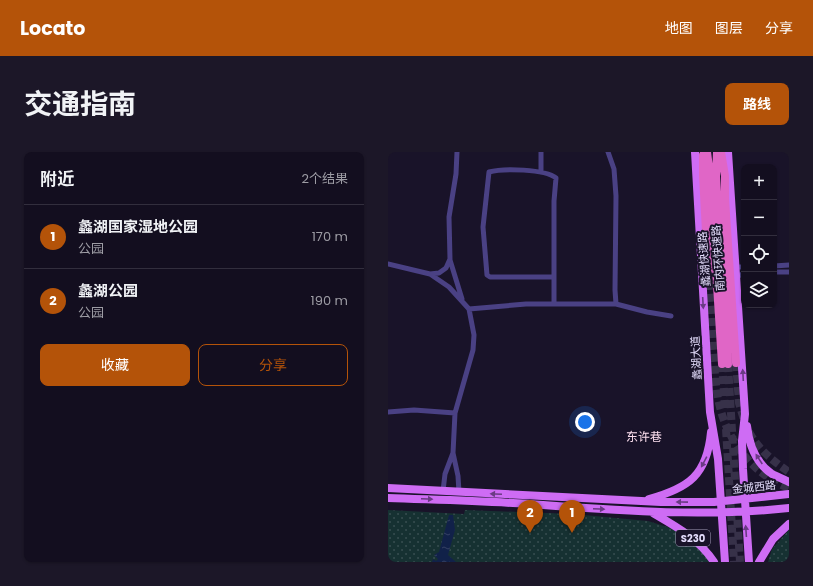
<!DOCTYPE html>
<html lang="zh">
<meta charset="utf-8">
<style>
:root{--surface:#130e1f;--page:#1c1728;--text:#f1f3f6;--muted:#9d9ca4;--line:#322e3d;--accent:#b45309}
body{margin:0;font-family:Poppins,"Noto Sans SC",sans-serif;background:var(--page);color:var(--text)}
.controls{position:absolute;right:12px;top:12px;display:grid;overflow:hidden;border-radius:8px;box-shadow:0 1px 3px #0004}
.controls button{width:36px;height:36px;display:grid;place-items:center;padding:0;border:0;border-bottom:1px solid var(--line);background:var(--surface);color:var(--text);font:20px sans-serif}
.you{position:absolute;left:197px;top:270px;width:14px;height:14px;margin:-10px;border:3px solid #fff;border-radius:50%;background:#1a73e8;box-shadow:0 0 0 6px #1a73e833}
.badge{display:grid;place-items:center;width:26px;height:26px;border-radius:50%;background:var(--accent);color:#fff;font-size:13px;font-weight:700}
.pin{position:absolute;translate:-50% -33px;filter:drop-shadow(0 1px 2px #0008)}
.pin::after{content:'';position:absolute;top:21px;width:14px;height:12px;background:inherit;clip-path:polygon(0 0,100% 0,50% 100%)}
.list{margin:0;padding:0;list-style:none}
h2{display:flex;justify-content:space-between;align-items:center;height:52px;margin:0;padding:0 16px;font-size:17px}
h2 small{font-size:13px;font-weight:400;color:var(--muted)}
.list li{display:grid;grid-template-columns:26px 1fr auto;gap:12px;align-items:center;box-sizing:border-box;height:64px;padding:0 16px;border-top:1px solid var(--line)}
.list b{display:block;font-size:15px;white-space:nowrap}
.list p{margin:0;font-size:13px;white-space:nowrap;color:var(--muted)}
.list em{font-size:13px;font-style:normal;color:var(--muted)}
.actions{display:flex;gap:8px;padding:12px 16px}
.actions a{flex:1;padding:9px 0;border:1px solid var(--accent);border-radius:8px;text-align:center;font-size:14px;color:var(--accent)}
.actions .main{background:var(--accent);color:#fff}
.icon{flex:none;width:22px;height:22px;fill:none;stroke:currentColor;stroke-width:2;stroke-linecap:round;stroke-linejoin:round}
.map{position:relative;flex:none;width:401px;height:410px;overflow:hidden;border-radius:8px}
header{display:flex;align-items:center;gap:24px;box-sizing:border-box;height:56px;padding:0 20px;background:var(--accent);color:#fff}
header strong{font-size:19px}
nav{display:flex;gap:22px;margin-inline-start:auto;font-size:14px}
.intro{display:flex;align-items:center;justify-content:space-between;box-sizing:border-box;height:96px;padding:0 24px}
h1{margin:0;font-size:28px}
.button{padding:10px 18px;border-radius:8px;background:var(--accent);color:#fff;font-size:14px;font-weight:700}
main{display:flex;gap:24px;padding:0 24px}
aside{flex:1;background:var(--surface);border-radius:8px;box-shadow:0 1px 3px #0004}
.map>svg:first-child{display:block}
.grass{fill:url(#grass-dots)}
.water{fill:url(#water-ripples)}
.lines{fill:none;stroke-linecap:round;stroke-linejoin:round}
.trunk-tunnel{stroke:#373149;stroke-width:8;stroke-dasharray:8 4;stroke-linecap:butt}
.minor{stroke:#4a4184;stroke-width:5}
.primary{stroke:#ce6cf4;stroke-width:8}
.trunk{stroke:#e066c6;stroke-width:8}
.oneway{fill:#6a3b84}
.labels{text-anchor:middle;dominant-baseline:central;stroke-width:4;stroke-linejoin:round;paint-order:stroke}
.shield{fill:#191329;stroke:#a7a0bd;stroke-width:1}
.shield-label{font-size:10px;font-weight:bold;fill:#e4ddfc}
.street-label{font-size:11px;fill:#e4ddfc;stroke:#191329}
.neighbourhood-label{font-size:12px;fill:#fddfef;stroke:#191329}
</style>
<header>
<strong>Locato</strong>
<nav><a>地图</a><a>图层</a><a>分享</a></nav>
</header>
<div class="intro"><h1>交通指南</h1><a class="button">路线</a></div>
<main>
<aside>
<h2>附近<small>2个结果</small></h2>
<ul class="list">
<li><span class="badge">1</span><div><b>蠡湖国家湿地公园</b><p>公园</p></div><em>170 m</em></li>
<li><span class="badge">2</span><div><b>蠡湖公园</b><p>公园</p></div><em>190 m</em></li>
</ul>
<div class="actions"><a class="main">收藏</a><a>分享</a></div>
</aside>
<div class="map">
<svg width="401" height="410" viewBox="0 0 401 410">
<defs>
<pattern id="grass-dots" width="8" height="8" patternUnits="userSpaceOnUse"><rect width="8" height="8" fill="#163132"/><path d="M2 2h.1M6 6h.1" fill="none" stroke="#384e51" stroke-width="1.8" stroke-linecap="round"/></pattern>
<pattern id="water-ripples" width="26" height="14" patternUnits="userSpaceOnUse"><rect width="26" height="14" fill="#112149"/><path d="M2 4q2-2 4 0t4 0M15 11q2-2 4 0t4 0" fill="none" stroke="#344164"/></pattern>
</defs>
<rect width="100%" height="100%" fill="#191329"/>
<path class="grass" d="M0,358L76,362L77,358L185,362L260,369L289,378L314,398L321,410H0Z
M401,378V410H380L384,397Z"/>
<path class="water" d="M61,363H65L67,378L60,403L68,410H44L45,407L48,409L50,407L46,403L51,400Z"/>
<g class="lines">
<path class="trunk-tunnel" d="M320,118C322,144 324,171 325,197C327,217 327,237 332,255C340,290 367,324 401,336
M348,211L351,251L356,268
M334,212L337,257
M340,212L352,410
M338,277L346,410
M361,280C371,298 385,309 401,320"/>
<path class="minor" d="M220,0L226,17L228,44L227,138L228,152
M153,20V0
M62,108L74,147
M0,112L42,122L61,135L81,157L86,183L85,198L67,261L65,301
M386,114L401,113
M348,115H356
M386,120H401
M42,122L51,121L58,116L62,107L61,65L68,22L69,0
M349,124L356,122
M165,125H102L99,123L95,75L101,20C115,16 157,17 168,26L166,49V151
M81,157L138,152H228L259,160L283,164
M0,260L26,258L67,261
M55,339L57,322L65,301L70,324L71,340"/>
<path class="primary" d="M307,0L322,260L330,307L337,410
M340,0L357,262L354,289L355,317L361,410
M359,274C361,292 368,311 384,322C389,325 396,327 401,330
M0,336L273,350H326L401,342
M0,346C52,348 103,349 155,353C237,359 319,365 401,356
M261,347C301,336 319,323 323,280
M265,361C289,375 311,387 326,410
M371,410L385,387L401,372"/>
<path class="trunk" d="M319,0L322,23L334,212
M329,0L328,24L340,212
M333,0L337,24V47L348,211
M315,3V23L320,118"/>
</g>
<defs><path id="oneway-solid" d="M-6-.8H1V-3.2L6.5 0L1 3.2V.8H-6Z"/></defs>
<g class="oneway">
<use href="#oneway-solid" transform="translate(315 151) rotate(87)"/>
<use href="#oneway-solid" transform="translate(355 223) rotate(-93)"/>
<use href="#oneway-solid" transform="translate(371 307) rotate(-123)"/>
<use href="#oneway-solid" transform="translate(316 310) rotate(118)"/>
<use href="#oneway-solid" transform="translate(108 342) rotate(-177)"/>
<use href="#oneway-solid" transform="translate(39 347) rotate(2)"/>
<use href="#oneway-solid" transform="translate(294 350) rotate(-179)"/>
<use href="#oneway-solid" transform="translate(211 357) rotate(3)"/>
<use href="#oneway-solid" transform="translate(358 379) rotate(-94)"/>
</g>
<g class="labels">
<rect class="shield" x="288" y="378" width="34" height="16" rx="3"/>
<g class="shield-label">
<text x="305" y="386">S230</text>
</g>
<g class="street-label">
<text transform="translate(330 106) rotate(-94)">南内环快速路</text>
<text transform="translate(316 107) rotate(-94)">蠡湖快速路</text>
<text transform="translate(308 206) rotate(-93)">蠡湖大道</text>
<text transform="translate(366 335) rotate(-6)">金城西路</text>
</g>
<g class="neighbourhood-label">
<text x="256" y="284">东许巷</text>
</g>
</g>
</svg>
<div class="controls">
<button>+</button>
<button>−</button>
<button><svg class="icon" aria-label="locate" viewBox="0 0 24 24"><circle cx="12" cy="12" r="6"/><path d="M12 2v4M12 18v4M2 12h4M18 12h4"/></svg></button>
<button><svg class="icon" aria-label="layers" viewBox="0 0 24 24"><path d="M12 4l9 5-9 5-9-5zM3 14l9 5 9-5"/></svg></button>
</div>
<div class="you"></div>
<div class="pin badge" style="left:184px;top:381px">1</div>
<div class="pin badge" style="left:142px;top:381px">2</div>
</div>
</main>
